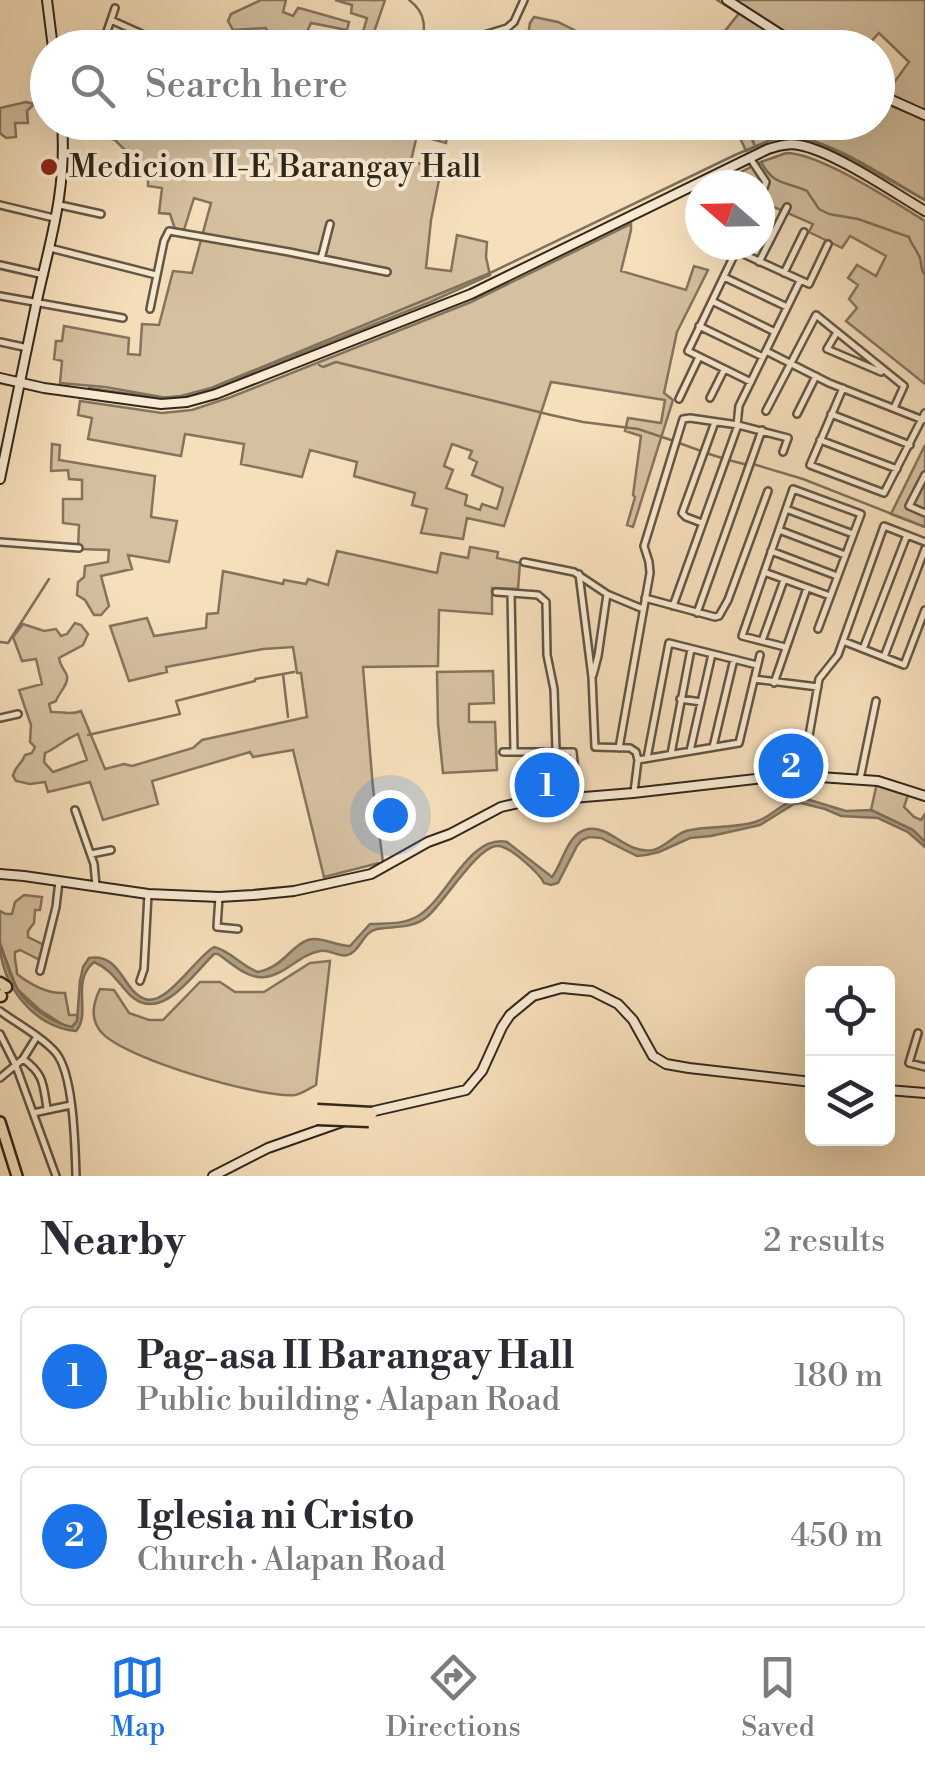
<!DOCTYPE html>
<meta charset="utf-8">
<style>
:root{--surface:#fff;--page:#f7f7f7;--text:#2b2b33;--muted:#7c7c81;--line:#e1e1e2;--accent:#1a73e8}
body{margin:0;font-family:"Libre Bodoni",serif;background:var(--page);color:var(--text)}
.controls{position:absolute;right:30px;bottom:30px;display:grid;overflow:hidden;border-radius:15px;box-shadow:0 10px 40px #0002}
.controls button{width:90px;height:90px;display:grid;place-items:center;padding:0;border:0;border-bottom:2px solid var(--line);background:var(--surface);color:var(--text);font:50px sans-serif}
.compass{position:absolute;left:685px;top:170px;width:90px;height:90px;border-radius:50%;background:var(--surface);box-shadow:0 10px 40px #0002;rotate:290deg}
.you{position:absolute;left:390px;top:815px;width:35px;height:35px;margin:-25px;border:8px solid #fff;border-radius:50%;background:#1a73e8;box-shadow:0 0 0 15px #1a73e833}
.badge{display:grid;place-items:center;width:65px;height:65px;border-radius:50%;background:var(--accent);color:#fff;font-size:32px;font-weight:700}
.pin{position:absolute;translate:-50% -50%;border:5px solid #fff;box-shadow:0 2px 10px #0006}
.list{margin:0;padding:0;list-style:none}
h2{display:flex;justify-content:space-between;align-items:center;height:130px;margin:0;padding:0 40px;font-size:42px}
h2 small{font-size:32px;font-weight:400;color:var(--muted)}
.list li{display:grid;grid-template-columns:65px 1fr auto;gap:30px;align-items:center;box-sizing:border-box;height:140px;margin:0 20px 20px;padding:0 20px;border:2px solid var(--line);border-radius:15px}
.list b{display:block;font-size:38px;white-space:nowrap}
.list p{margin:0;font-size:32px;white-space:nowrap;color:var(--muted)}
.list em{font-size:32px;font-style:normal;color:var(--muted)}
.icon{flex:none;width:55px;height:55px;fill:none;stroke:currentColor;stroke-width:2;stroke-linecap:round;stroke-linejoin:round}
.map{position:relative;flex:none;width:925px;height:1176px;overflow:hidden}
.search{position:absolute;background:var(--surface);box-shadow:0 10px 40px #0002;left:30px;right:30px;top:30px;height:110px;display:flex;align-items:center;gap:25px;box-sizing:border-box;padding:0 35px;border-radius:55px;color:var(--muted);font-size:38px}
.sheet{height:450px;background:var(--surface)}
nav{display:flex;justify-content:space-around;align-items:center;box-sizing:border-box;height:140px;border-top:2px solid var(--line);background:var(--surface);font-size:28px;color:var(--muted)}
nav a{display:grid;justify-items:center;gap:5px}
nav .on{color:var(--accent)}
.map>svg:first-child{display:block}
.green{fill:#d5c0a0;stroke:#84745e;stroke-width:2.5;fill-rule:evenodd}
.water{fill:#b3a185;stroke:#7f715b;stroke-width:2.5}
.lines{fill:none;stroke-linecap:round;stroke-linejoin:round}
.stream{stroke:#7f715b;stroke-width:2.5}
.street-casing{stroke:#635643;stroke-width:10}
.secondary-casing{stroke:#32281b;stroke-width:12}
.primary-casing{stroke:#32281b;stroke-width:14}
.highway-casing{stroke:#32281b;stroke-width:15}
.street{stroke:#f9ead3;stroke-width:5}
.secondary{stroke:#f9ead3;stroke-width:8}
.primary{stroke:#f6dfbb;stroke-width:9}
.highway{stroke:#f6dfbb;stroke-width:10}
.highway-bridge-casing{stroke:#32281b;stroke-width:15;stroke-linecap:butt}
.highway-bridge{stroke:#f6dfbb;stroke-width:10}
.poi-dot{fill:#8f2418;stroke:#f9ead3;stroke-width:4}
.labels{text-anchor:middle;dominant-baseline:central;stroke-width:8;stroke-linejoin:round;paint-order:stroke}
.poi-label{font-size:32px;fill:#32281b;stroke:#f9ead3;text-anchor:start}
</style>
<div class="map">
<svg width="925" height="1176" viewBox="0 0 925 1176">
<rect width="100%" height="100%" fill="#f6dfbb"/>
<filter id="stains"><feTurbulence type="fractalNoise" baseFrequency=".002" numOctaves="4"/><feColorMatrix values="0 0 0 0 .2 0 0 0 0 .09 0 0 0 0 .02 0 0 0 .5 -.17"/></filter>
<radialGradient id="worn" r=".72"><stop offset=".6" stop-color="#630" stop-opacity="0"/><stop offset="1" stop-color="#630" stop-opacity=".3"/></radialGradient>
<path class="green" d="M261,0H286L283,12L293,16L298,8L303,9L349,22L347,30L311,23L306,34L298,37L288,47L274,48L266,28L233,30L228,21L231,14Z
M335,0H385L372,38L362,35L367,18L351,13L352,5Z
M732,0H925V112L885,95L909,62L879,33L867,46L853,35L844,47H807Z
M740,12L796,48H701L709,36L717,41Z
M534,17L558,22L578,32L577,47H526L530,23Z
M878,98L925,118V200C893,182 826,136 790,137C774,137 760,145 746,151L741,140L738,123L878,122Z
M26,102L34,104L27,111L28,123H15L16,137L6,138L0,133V108Z
M112,123H449L446,143L417,135L411,161L441,170L431,220L426,268L451,271L457,235L487,242L486,257L490,275L430,302L217,387L190,396L167,398L105,387L60,383L62,361L54,359L56,341H62L64,326L129,338L128,354L140,355L142,324L159,325L173,271L192,273L211,203L194,198L183,233L175,229L170,214L159,213L162,188L148,186V173L115,140L103,136L102,130Z
M786,153C820,153 894,202 925,221V384L846,321L857,308L849,299L858,285L848,278L857,265L876,276L886,256L850,236L842,248L809,232L813,224L760,201V185H715L761,162Z
M631,224V230L621,271L686,290L694,266L708,270L677,332L664,393L673,400L633,527L627,525L635,497L633,495L641,436L625,431L628,418L661,423L665,400L551,382L504,526L467,518L463,539L421,533L427,509L412,505L415,493L354,476L357,462L310,450L302,477L241,464L244,444L185,434L181,456L88,439L92,418L78,415L80,401L162,413L192,410L231,397L471,302ZM452,444L472,451L469,458L477,462L472,475L503,488L497,509L482,504L480,510L465,505L467,495L446,488L453,470L444,466Z
M52,444L60,445L59,460L155,476L151,517L177,521L169,562L128,555L132,569L101,576L109,606L101,615H94L85,600L77,595L78,582L84,577L85,566L108,562L109,550L78,549L79,525L63,523V499H82V480L69,479L68,470L51,471Z
M925,445V527L891,514Z
M470,547L498,552L497,558L520,563L518,589L492,588V614L439,610L438,666L363,667L373,788L383,862L324,877L293,750L253,757L250,752L152,781L158,804L103,820L90,782L48,792L45,782L30,784L16,781L13,776C15,766 22,764 25,755L32,753L35,747L30,742L31,725L19,690L42,684L36,659L22,661L13,637L23,624L44,631L56,629L61,636L67,634L75,623L81,625L88,634L83,645L59,658C60,667 65,669 67,676C69,684 58,694 56,701L49,704L51,712C62,711 69,716 81,711L105,769L124,764L132,766L193,748L202,740L307,717L301,673H297L293,647L263,649L166,667L167,672L129,681L110,626L147,618L154,636L206,628L207,614L218,613L223,571L283,584L284,580L306,584L308,579L328,585L337,551L437,573L441,553L468,558ZM78,734L87,760L53,772L44,762L45,753C57,748 65,739 78,734Z
M493,671L494,703L469,704V722H495L497,770L443,773L438,724L437,672Z
M877,783L883,787L908,795L904,807L914,817L921,820L925,814V842L913,830L871,810Z
M24,895L42,897L40,910H35L34,923L28,931V937L44,945L40,960L20,950L15,952C14,961 17,966 17,974C31,985 47,994 65,993L69,1015H78L77,1021L72,1027L65,1026L40,1010L17,989L0,944V911L6,914H12L15,902Z
M330,961L316,1085C310,1088 302,1094 295,1095C259,1098 126,1059 102,1033C90,1020 93,1003 100,989L114,990L129,1013L149,1020H163L200,982H220L235,992H264L310,963Z"/>
<path class="water" d="M803,798L846,811L871,810L913,830L925,842V847L908,832L878,818L841,816L825,809L801,803L794,804L760,825L711,836L690,838L659,852L646,855L637,856L601,838L589,837L582,840L577,846L558,883L551,885L544,883C539,873 509,845 497,846C477,847 445,901 428,916C413,929 395,926 377,929C363,932 361,949 350,954C340,959 331,949 320,951C300,954 285,975 265,977C249,980 231,963 218,954H214C194,973 161,1025 130,995C118,983 111,969 94,962C70,982 92,1013 76,1031C34,1028 0,984 0,943C6,958 9,977 18,990C28,1006 54,1024 72,1027L77,1021L80,981L83,967L89,958C122,953 122,991 145,999C166,1007 196,957 214,947C231,951 241,966 258,972C285,966 290,946 308,940C321,936 336,946 350,946L370,924C386,923 403,925 418,916C447,899 469,834 507,842L552,877C563,863 567,833 588,829C610,825 627,855 653,850C666,847 674,835 686,831C708,825 733,829 755,822C773,817 780,802 803,798Z"/>
<g class="lines">
<path class="stream" d="M373,0H376
M409,0C427,13 425,28 422,48
M717,0L794,48
M878,100L925,120
M745,122L754,144
M761,162C775,187 786,181 807,191L819,209L829,214L858,219L909,237C911,244 917,250 920,258C922,265 920,269 925,275
M319,365L323,367L336,362L551,415L583,422L638,429L671,440
M89,388L160,398L181,396L211,388L490,273L735,155L770,140L794,136L816,142L850,158L925,200
M679,443L701,451
M706,453L722,458
M728,460L748,465
M753,464L803,479L925,527
M0,642L8,643L49,579
M283,674L288,717
M88,735L180,714L176,701L255,681V679L294,672"/>
<g class="street-casing">
<path id="street" d="M111,20L115,8
M101,48L111,20L164,44L217,48
M133,48L138,32
M224,48L257,45L258,48
M465,48L481,36L507,28L514,22L524,0
M750,158L766,182L760,199
M0,205L54,218
M60,205L101,214
M739,245L688,351L751,382
M50,248L156,275
M737,251L809,284L828,244
M321,259L330,224
M759,262L787,207
M0,265L44,275
M784,273L804,232
M724,277L787,307
M0,296L123,318
M712,301L775,332
M150,309L164,241L169,231L289,252L387,272
M699,326L763,357
M837,332L827,349L881,372
M0,342L28,348
M766,351L829,383L923,420
M843,388L810,465L884,493L925,413
M710,398L724,370
M679,399L699,357
M766,411L816,315L904,386L894,408
M797,414L816,376
M831,414L910,445
M737,425L739,406L800,281
M820,440L897,469
M925,475L909,506L925,513
M786,509L853,534
M702,523L686,517L682,513L715,422
M779,530L845,555
M0,542L79,548
M771,551L837,576
M524,562L574,572L607,594L643,609
M764,572L830,596
M579,574L592,677L595,747L630,748L636,752L638,760L634,792
M496,592L538,595L546,602L547,655L554,689L556,750
M511,593L514,752
M645,598L715,617L719,616L728,600L768,491
M673,606L738,425
M697,613L762,430
M762,641L784,580
M843,641L904,665L925,610
M785,647L742,636L793,489L861,514L818,629
M863,649L907,535
M884,657L925,549
M593,675L598,656L607,594
M754,679L818,687
M774,683L807,588
M680,699L701,702
M0,718L18,714
M713,747L734,659
M619,748L650,573L649,562L644,546L683,419L690,418L738,425L788,438L783,452
M690,751L712,654
M503,752H573L575,772L573,798
M671,754L691,649
M647,758L669,643L757,665
M638,760L739,743L760,655
M805,775L807,747L819,679L838,655L884,526L925,542
M860,779L876,701
M75,810L94,864L96,886
M91,854L111,850
M219,897L217,927L238,929
M40,971L56,907L59,881
M140,981L144,969L148,894
M0,1011C16,1023 44,1038 56,1053C74,1075 75,1147 76,1176
M918,1033L909,1063L925,1067
M0,1034L16,1066L56,1176
M23,1059C44,1074 43,1084 47,1108
M0,1078L23,1059L36,1038
M33,1113L71,1105"/>
</g>
<g class="secondary-casing">
<path id="secondary" d="M47,0L53,48
M727,0L802,48
M878,94L925,115
M0,378L44,388L161,404L187,402L216,394L471,294L768,149C778,146 788,143 799,145C833,151 893,192 925,211
M0,479C12,420 24,363 36,305C50,240 67,191 62,122
M0,874L24,876L148,894L219,897L253,895L294,891L371,874L428,842L450,834L501,807L523,802L633,793L790,775L878,781L925,796
M888,1090L925,1093
M370,1112L466,1090L482,1071L502,1027L510,1015L533,996L562,988L592,991L618,1004L633,1020L653,1056L666,1064L689,1068L812,1082
M213,1176L268,1148L342,1122"/>
</g>
<g class="primary-casing">
<path id="primary" d="M0,1122L17,1176"/>
</g>
<g class="highway-casing">
<path id="highway" d="M0,983L6,987
M0,995L1,996"/>
</g>
<use href="#street" class="street"/>
<use href="#secondary" class="secondary"/>
<use href="#primary" class="primary"/>
<use href="#highway" class="highway"/>
<g class="highway-bridge-casing">
<path id="highway-bridge" d="M317,1110L372,1113
M317,1119L369,1121"/>
</g>
<use href="#highway-bridge" class="highway-bridge"/>
</g>
<circle class="poi-dot" cx="49" cy="167" r="10"/>
<g class="labels">
<g class="poi-label">
<text x="69" y="167">Medicion II-E Barangay Hall</text>
</g>
</g>
<rect width="100%" height="100%" filter="url(#stains)"/>
<rect width="100%" height="100%" fill="url(#worn)"/>
</svg>
<div class="controls">
<button><svg class="icon" aria-label="locate" viewBox="0 0 24 24"><circle cx="12" cy="12" r="6"/><path d="M12 2v4M12 18v4M2 12h4M18 12h4"/></svg></button>
<button><svg class="icon" aria-label="layers" viewBox="0 0 24 24"><path d="M12 4l9 5-9 5-9-5zM3 14l9 5 9-5"/></svg></button>
</div>
<svg class="compass" viewBox="-18 -18 36 36"><path d="M0-13l5 13h-10z" fill="#e53935"/><path d="M0 13l5-13h-10z" fill="#7c7c81"/></svg>
<div class="you"></div>
<div class="pin badge" style="left:547px;top:785px">1</div>
<div class="pin badge" style="left:791px;top:766px">2</div>
<div class="search"><svg class="icon" aria-label="search" viewBox="0 0 24 24"><circle cx="10" cy="10" r="6"/><path d="M15 15l6 6"/></svg>Search here</div>
</div>
<section class="sheet">
<h2>Nearby<small>2 results</small></h2>
<ul class="list">
<li><span class="badge">1</span><div><b>Pag-asa II Barangay Hall</b><p>Public building · Alapan Road</p></div><em>180 m</em></li>
<li><span class="badge">2</span><div><b>Iglesia ni Cristo</b><p>Church · Alapan Road</p></div><em>450 m</em></li>
</ul>
</section>
<nav>
<a class="on"><svg class="icon" aria-label="map" viewBox="0 0 24 24"><path d="M3 6l6-2 6 2 6-2v14l-6 2-6-2-6 2zM9 4v14M15 6v14"/></svg>Map</a>
<a><svg class="icon" aria-label="directions" viewBox="0 0 24 24"><path d="M12 3l9 9-9 9-9-9zM9 14v-3h6M13 9l2 2-2 2"/></svg>Directions</a>
<a><svg class="icon" aria-label="saved" viewBox="0 0 24 24"><path d="M7 4h10v16l-5-4-5 4z"/></svg>Saved</a>
</nav>
